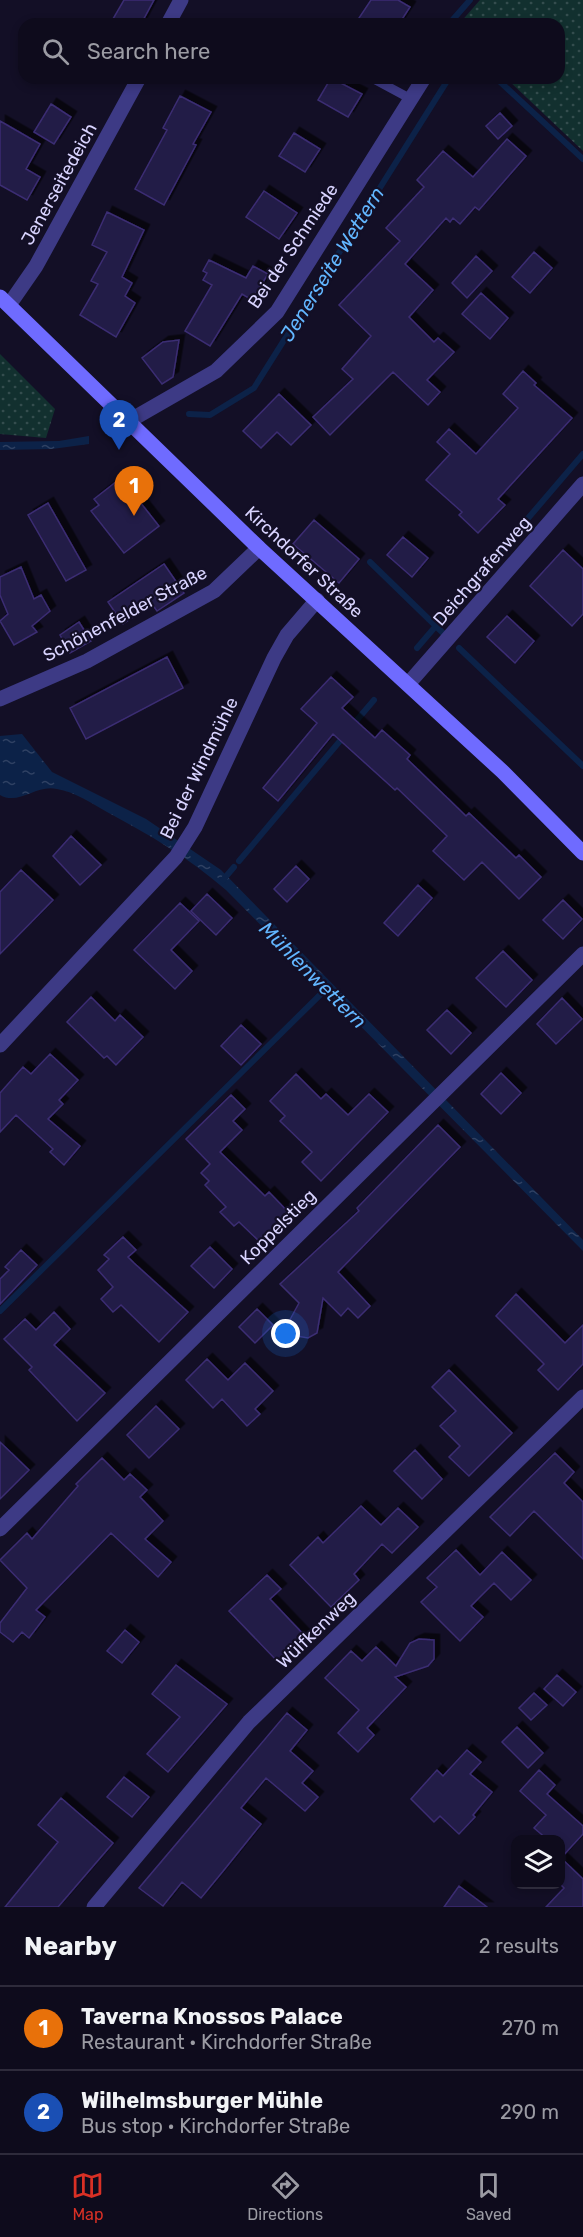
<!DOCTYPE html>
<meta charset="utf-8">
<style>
:root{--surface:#0e0b1c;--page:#171425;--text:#f1f3f6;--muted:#9b9ba3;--line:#2e2b3b;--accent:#d93025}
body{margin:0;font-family:Rubik,sans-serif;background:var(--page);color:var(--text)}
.controls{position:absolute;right:18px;bottom:18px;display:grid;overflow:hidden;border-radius:12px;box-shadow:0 3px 9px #0003}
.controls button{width:54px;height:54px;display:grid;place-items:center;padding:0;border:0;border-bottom:2px solid var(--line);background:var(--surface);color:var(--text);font:30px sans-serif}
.you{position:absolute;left:286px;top:1334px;width:21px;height:21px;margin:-15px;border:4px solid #fff;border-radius:50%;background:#1a73e8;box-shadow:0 0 0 9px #1a73e833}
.badge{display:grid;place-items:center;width:39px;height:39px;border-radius:50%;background:var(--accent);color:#fff;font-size:20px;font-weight:700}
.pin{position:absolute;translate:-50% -50px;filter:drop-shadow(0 2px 3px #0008)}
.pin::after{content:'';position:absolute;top:32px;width:21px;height:18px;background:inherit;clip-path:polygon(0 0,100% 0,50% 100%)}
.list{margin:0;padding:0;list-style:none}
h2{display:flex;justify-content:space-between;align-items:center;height:78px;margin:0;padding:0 24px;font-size:26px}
h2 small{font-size:20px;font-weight:400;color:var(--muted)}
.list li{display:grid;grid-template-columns:39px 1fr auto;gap:18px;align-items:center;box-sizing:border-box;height:84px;padding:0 24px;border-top:2px solid var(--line)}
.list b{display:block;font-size:22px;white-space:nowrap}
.list p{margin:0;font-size:20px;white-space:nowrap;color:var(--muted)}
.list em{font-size:20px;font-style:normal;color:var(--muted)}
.icon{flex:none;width:33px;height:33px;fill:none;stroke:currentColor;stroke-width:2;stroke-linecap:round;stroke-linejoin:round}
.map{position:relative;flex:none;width:583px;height:1907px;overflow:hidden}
.search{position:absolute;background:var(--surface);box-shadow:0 3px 9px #0003;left:18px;right:18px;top:18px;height:66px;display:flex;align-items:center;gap:15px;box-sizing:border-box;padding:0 21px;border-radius:18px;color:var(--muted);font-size:22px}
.sheet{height:246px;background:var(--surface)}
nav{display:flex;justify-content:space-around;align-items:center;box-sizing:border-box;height:84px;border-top:2px solid var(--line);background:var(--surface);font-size:16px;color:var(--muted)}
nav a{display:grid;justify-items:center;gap:3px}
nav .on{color:var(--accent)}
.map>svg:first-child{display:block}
.grass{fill:url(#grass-dots)}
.water{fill:url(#water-ripples)}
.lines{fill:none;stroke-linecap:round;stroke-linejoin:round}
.stream{stroke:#0c2248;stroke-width:6}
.building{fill:#241b47;stroke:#3b2d73;stroke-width:1.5;filter:url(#shadow)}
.lane{stroke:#3d3a85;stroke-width:9}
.street{stroke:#3d3a85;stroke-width:15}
.secondary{stroke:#6f6bff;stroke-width:15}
.labels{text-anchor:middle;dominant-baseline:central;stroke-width:4.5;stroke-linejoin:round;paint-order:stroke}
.street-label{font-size:18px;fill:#d9d4ff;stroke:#130f26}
.water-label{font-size:20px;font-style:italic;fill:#62b6ff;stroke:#130f26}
</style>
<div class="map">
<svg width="583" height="1907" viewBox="0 0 583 1907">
<defs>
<pattern id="grass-dots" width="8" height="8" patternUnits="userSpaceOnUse" patternTransform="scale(1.5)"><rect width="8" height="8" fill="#12302f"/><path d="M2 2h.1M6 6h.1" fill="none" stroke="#344d4e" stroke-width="1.8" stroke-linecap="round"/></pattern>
<pattern id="water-ripples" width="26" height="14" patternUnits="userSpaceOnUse" patternTransform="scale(1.5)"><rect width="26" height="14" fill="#0c2248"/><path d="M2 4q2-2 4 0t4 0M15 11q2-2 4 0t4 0" fill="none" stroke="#2f4163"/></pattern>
<filter id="shadow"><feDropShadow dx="5.5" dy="-5.5" stdDeviation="0" flood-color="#0009"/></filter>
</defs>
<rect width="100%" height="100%" fill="#130f26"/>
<path class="grass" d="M480,0H583V151L506,78H559V24H459Z
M0,354L55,409L46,438L0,434Z"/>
<path class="water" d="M89,436V444L52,449L0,450V442L59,441Z
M22,734L52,772L146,819L221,870L583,1240V1251L226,890C189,858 150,835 107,812C91,803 75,792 57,789C36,784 19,806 0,795V736Z"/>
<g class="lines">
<path class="stream" d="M449,24L470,0
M496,78L583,159
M189,414L210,415L254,388L449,78
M370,562L443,633
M417,648L583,454
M459,648L583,766
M351,727L374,700
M239,861L345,735
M223,880L234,867
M0,1311L329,986"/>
</g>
<path class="building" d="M124,0H154L141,24H110Z
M371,0H398L410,7L399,24H355Z
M331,78L362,94L348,117L318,100Z
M180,96L211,112L193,144L196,145L164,205L135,189L167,130L163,128Z
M51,104L71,117L54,144L34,132Z
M500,113L512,126L498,139L486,126Z
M0,121L40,144L26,169L40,177L27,200L0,185Z
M294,133L320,149L305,172L279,156Z
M507,139L526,156L479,210L475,207L460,224L453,218L450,222L446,218L405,264L433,290L409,317L434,342L438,338L454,352L427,380L440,392L428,405L393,372L330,435L313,417L353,379L342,369L371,336L339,305L400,241L386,228L424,187L417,180L443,151L473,177Z
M264,191L297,213L279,239L246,217Z
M107,212L144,230L122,277L132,283L125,296L135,303L116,337L80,315L98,284L91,281L107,252L92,245Z
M534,252L552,268L530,293L512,277Z
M476,256L492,271L467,298L452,283Z
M209,260L246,278L253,266L268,274L252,300L242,294L210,346L185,331L212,285L203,280L207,273L203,271Z
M481,293L508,318L490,339L462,314Z
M179,340L173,377L162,384L142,358L163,342Z
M523,371L536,383L534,385L572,418L498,499L505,505L478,533L459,515L462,512L426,480L450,454L437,442L449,429L476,454L518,408L503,394Z
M279,394L311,425L291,445L277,432L261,448L243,431Z
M121,478L159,526L124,553L91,511L99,505L94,499Z
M48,503L86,570L66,581L28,515Z
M314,520L359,559L339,583L293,544Z
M403,537L428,558L412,577L387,555Z
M563,550L583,569V614L572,626L530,586Z
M164,564L184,593L157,611L152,604L123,624L108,602Z
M21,567L34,599L41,595L50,611L32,626L37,632L14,645L0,621L8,614L0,595V577Z
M507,616L534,641L515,663L487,637Z
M79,622L91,641L70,653L60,635Z
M167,657L183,688L86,739L70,708Z
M331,677L353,697L342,708L375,738L382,730L410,755L407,759L466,816L469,813L516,858L519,855L541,877L519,899L482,862L464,880L433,851L447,836L397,788L395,790L333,734L278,801L263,788L317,723L301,709Z
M71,836L101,865L80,885L53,856Z
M296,866L309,879L287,902L274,889Z
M21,870L53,900L0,954V892Z
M418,885L432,898L398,936L384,923Z
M207,894L232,918L216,935L191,911Z
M563,900L582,919L563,939L543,920Z
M180,903L199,921L171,950L192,971L175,989L134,950Z
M503,951L532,980L506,1007L476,978Z
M91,997L115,1021L120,1015L143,1037L116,1065L107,1056L104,1058L67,1022Z
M562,998L582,1019L556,1044L537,1024Z
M447,1010L471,1033L451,1054L427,1030Z
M241,1025L261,1044L241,1065L221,1046Z
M50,1054L78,1080L59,1100L63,1104L48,1119L80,1146L64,1165L50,1152L53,1149L16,1115L0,1132V1093L23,1067L31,1074Z
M501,1073L521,1093L501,1114L481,1094Z
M296,1074L321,1099L326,1094L348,1115L369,1094L388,1112L321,1181L302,1162L312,1152L280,1121L285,1116L270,1101Z
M231,1095L245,1109L233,1121L242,1130L220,1152L265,1196L269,1192L290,1214L261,1243L239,1222L234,1226L220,1212L226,1207L205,1185L209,1181L201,1173L210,1164L186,1139Z
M438,1125L460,1147L338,1272L370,1306L358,1318L348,1308L341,1316L323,1298L317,1333L308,1338L297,1336L286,1327L299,1303L280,1284L359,1211L357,1208Z
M123,1237L136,1250L128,1257L134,1263L188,1312L159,1342L121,1305L113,1312L101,1299L113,1287L98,1270L109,1259L104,1255Z
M210,1247L232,1269L214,1288L191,1266Z
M21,1250L37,1265L0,1304V1279L9,1270L5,1267Z
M516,1294L565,1343L583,1325V1364L558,1390L538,1370L544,1364L496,1316Z
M257,1309L273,1325L255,1343L239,1327Z
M54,1312L70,1329L54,1345L105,1393L77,1421L29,1370L32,1367L4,1339L25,1319L36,1330Z
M207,1359L228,1380L245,1363L273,1391L255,1409L260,1414L247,1426L222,1399L213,1408L186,1380Z
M449,1370L512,1433L469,1476L449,1457L460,1446L440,1426L456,1411L432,1387Z
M156,1406L179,1429L149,1458L127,1435Z
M0,1442L29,1470L0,1499Z
M415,1450L442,1479L422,1499L394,1471Z
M555,1453L574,1472L564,1483L583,1502V1559L534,1511L510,1536L490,1517Z
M102,1458L124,1480L130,1474L147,1490L140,1497L163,1521L145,1539L171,1562L158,1577L111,1533L36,1610L45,1617L29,1638L22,1632L13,1642L0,1632V1623L27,1588L0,1560L27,1533L32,1539L78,1486L76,1484Z
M361,1506L381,1525L398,1508L418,1527L392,1553L382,1544L354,1574L359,1580L331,1607L290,1565L318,1537L323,1543Z
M456,1550L480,1575L502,1552L531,1580L511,1600L494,1583L471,1606L483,1617L460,1641L421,1602L437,1587L427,1578Z
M267,1575L281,1589L270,1599L305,1636L278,1662L229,1611Z
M125,1630L139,1642L122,1663L107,1651Z
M419,1639L434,1640V1659L428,1666L395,1677L406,1687L367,1728L374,1735L358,1752L338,1733L359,1710L325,1678L351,1651L362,1661L376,1647L396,1666L410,1643Z
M176,1665L227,1704L168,1772L147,1754L180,1717L152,1694Z
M557,1675L576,1692L563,1706L544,1689Z
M534,1693L547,1705L531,1720L519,1708Z
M287,1713L307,1730L290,1751L313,1771L302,1783L318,1797L305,1811L266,1778L241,1808L261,1824L224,1870L201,1898L182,1882L163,1906L139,1888Z
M517,1727L543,1753L528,1768L502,1742Z
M467,1750L481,1762L470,1774L492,1792L473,1815L475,1817L459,1834L440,1816L434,1822L411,1799L437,1770L443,1776Z
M539,1770L555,1785L547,1794L583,1826V1834L561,1858L583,1879V1907H546L564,1888L561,1885V1839H547L534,1828L546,1815L520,1791Z
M124,1777L149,1797L132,1817L107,1797Z
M61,1798L113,1843L58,1907H5L58,1842L38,1825Z
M459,1886L487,1907H444Z"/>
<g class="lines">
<path class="lane" d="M372,78L411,99"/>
<path class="street" d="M168,24L181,0
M9,305L36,266L139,78
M129,421L216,371L277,312L424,78
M409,683L583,484
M0,699L87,661L214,591L259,548
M0,1045L176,857L195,827L274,658L287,635L317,600
M0,1529L583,954
M94,1907L249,1722L583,1397"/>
<path class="secondary" d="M0,297L259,548L503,772L583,853"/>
</g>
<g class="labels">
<g class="street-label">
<text transform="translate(59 184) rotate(-61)">Jenerseitedeich</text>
<text transform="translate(293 246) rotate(-56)">Bei der Schmiede</text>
<text transform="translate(304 562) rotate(43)">Kirchdorfer Straße</text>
<text transform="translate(482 571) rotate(-49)">Deichgrafenweg</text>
<text transform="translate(125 614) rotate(-28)">Schönenfelder Straße</text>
<text transform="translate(199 768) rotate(-64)">Bei der Windmühle</text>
<text transform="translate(278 1227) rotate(-45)">Koppelstieg</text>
<text transform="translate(316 1630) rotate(-44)">Wülfkenweg</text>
</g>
<g class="water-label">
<text transform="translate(332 264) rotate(-58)">Jenerseite Wettern</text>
<text transform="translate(313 975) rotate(45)">Mühlenwettern</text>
</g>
</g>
</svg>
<div class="controls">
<button><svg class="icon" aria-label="layers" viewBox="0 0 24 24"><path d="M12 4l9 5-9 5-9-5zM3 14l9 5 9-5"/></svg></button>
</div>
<div class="you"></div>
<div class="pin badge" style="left:134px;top:516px;background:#e8710a">1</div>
<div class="pin badge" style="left:119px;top:450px;background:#1a4fb4">2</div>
<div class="search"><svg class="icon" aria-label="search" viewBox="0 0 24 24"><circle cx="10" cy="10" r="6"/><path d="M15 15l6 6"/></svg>Search here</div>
</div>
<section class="sheet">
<h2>Nearby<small>2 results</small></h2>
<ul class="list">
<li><span class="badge" style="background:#e8710a">1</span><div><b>Taverna Knossos Palace</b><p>Restaurant · Kirchdorfer Straße</p></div><em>270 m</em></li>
<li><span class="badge" style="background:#1a4fb4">2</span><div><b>Wilhelmsburger Mühle</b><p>Bus stop · Kirchdorfer Straße</p></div><em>290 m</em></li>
</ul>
</section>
<nav>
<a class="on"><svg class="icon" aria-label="map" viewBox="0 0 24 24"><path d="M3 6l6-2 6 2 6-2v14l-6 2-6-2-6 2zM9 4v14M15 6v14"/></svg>Map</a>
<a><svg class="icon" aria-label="directions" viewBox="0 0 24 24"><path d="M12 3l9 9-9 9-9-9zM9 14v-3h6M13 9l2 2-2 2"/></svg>Directions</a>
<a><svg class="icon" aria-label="saved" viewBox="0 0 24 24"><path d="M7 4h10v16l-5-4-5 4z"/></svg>Saved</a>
</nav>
